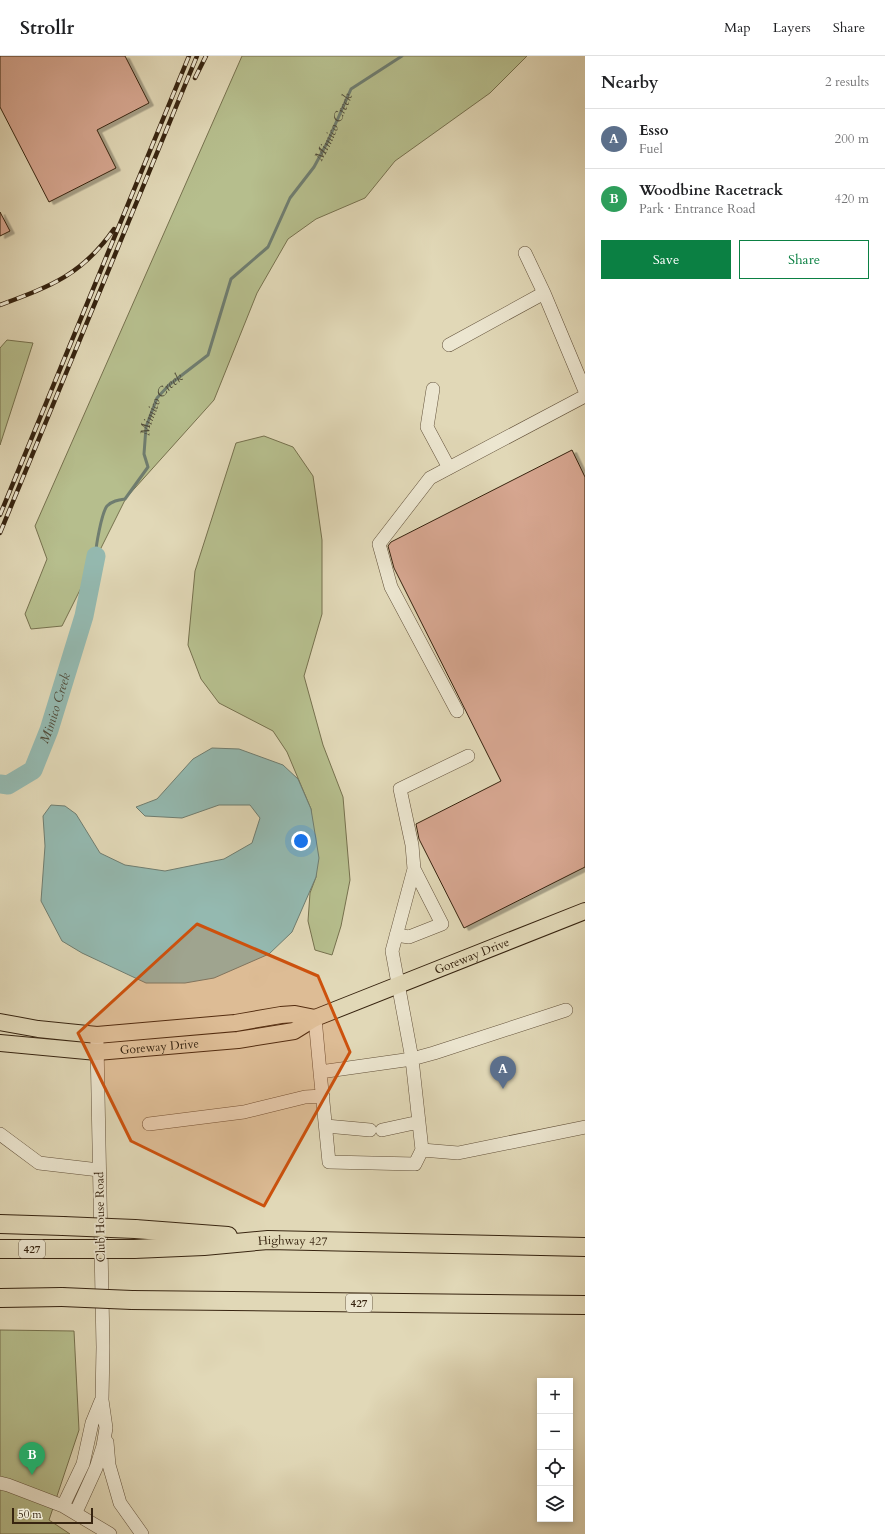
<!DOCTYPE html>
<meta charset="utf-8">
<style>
:root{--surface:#fff;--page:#f2f2f2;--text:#202124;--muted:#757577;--line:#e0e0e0;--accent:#0b8043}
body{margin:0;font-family:Cardo,serif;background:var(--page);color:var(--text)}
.controls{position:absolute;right:12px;bottom:12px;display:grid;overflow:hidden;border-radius:0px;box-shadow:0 2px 6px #0003}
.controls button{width:36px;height:36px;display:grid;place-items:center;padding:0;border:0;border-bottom:1px solid var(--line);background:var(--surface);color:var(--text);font:20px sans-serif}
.scale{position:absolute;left:12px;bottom:10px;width:81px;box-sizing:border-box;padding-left:4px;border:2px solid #372410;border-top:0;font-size:11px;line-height:14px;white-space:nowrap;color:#372410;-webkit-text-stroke:3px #ece6d0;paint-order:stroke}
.you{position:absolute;left:301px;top:785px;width:14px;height:14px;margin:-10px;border:3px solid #fff;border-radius:50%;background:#1a73e8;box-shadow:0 0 0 6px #1a73e833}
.badge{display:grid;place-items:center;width:26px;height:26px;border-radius:50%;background:var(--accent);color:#fff;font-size:13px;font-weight:700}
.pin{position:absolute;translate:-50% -33px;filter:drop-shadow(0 1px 2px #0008)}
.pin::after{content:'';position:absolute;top:21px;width:14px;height:12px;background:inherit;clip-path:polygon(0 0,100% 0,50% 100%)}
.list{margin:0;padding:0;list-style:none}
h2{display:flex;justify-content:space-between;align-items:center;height:52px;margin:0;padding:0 16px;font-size:17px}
h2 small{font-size:13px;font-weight:400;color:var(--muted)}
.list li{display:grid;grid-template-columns:26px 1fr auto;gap:12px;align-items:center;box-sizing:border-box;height:60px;padding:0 16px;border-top:1px solid var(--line)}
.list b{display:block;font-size:15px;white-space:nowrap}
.list p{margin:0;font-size:13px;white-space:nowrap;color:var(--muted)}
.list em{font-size:13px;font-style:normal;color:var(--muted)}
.actions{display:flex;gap:8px;padding:12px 16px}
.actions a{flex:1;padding:9px 0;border:1px solid var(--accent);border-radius:0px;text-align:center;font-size:14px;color:var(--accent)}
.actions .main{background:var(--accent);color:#fff}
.icon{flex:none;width:22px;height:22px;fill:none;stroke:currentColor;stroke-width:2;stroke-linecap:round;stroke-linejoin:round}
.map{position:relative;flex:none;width:585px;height:1478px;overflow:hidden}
header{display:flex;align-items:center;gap:24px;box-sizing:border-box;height:56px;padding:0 20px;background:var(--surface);border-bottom:1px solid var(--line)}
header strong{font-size:19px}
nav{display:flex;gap:22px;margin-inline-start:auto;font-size:14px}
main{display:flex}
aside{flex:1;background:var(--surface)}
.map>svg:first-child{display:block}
.green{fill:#b6be8d;stroke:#76714e}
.water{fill:#94b9b0;stroke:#6f7d70}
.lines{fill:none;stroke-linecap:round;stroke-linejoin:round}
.stream{stroke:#6f7d70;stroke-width:3}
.river{stroke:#94b9b0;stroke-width:19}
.building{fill:#d6a690;stroke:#372410;filter:url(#shadow)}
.minor-casing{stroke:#62513a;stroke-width:14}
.major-casing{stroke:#372410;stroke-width:18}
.highway-casing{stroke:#372410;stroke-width:20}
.minor{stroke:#ece6d0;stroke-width:13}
.major{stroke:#e1d8b7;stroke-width:16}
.highway{stroke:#e1d8b7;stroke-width:18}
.rail-casing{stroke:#372410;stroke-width:4.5}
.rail{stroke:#ece6d0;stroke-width:3;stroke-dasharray:9;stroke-linecap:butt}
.highway-bridge-casing{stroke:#372410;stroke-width:20;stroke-linecap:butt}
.highway-bridge{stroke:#e1d8b7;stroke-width:18}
.marked{fill:#cd510d;fill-opacity:0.2;stroke:#cd510d;stroke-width:3;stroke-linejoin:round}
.labels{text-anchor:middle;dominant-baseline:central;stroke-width:3.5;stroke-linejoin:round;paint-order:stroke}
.shield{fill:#ece6d0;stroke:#6d5e4a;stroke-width:1}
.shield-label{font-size:11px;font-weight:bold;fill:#372410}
.street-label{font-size:12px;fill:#372410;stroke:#ece6d0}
.water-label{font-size:13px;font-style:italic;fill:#4e4938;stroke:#ece6d0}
</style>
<header>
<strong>Strollr</strong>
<nav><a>Map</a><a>Layers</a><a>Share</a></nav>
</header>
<main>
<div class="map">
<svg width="585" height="1478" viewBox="0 0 585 1478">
<defs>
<filter id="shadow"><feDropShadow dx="4.5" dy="2.5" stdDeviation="0" flood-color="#0004"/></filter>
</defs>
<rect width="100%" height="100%" fill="#e1d8b7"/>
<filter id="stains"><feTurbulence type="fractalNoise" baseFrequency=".005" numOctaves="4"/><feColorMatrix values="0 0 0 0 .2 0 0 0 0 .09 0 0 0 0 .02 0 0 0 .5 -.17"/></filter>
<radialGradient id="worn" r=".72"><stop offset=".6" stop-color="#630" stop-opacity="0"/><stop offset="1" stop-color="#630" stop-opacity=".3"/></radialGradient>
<path class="green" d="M242,0H527L490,37L395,105L365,142L316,163L288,183L257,237L214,344L126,442L62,570L31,573L25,558L47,503L35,470Z
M7,284L33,287L0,389V292Z
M264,380L293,391L313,420L322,484V558L304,620L323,689L343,741L350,824L341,870L332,899L315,894L308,865L310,837L316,821L311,753L287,696L273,675L219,647L201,623L188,589L195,515L236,387Z
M0,1274L74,1275L79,1374L49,1464L70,1478H0Z"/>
<path class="water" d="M212,692L239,693L283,709L298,723L311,753L319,802L316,821L292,876L269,898L214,922L185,927H146L82,897L62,885L41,845L45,790L43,760L51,749L65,750L76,758L100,797L125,809L165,815L224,803L252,787L260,762L250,749H219L182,762L145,760L136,751L157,743L193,703Z"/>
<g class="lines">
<path class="stream" id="s1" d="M96,500C95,492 102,456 107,450C112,445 118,444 125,443L148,411L144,398L146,371L157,342L169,329L208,299L231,223L268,191L290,142L314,111L327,87L351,33L402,0"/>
<path class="river" id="s2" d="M0,728L8,729L33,714L49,674L84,560L96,500"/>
</g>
<path class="building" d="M0,0H125L149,47L97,74L116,112L49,146L0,51Z
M0,156L10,175L0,180Z
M572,394L585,421V811L464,872L419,783L416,768L501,725L394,512L388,490L391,486Z"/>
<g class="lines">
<g class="minor-casing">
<path id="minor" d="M525,197L544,237
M449,289L544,237L585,335
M433,333L427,371L449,412
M457,655L391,531L379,488L430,422L585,340
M396,879L409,881L442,868L414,813
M315,962L320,1016L412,1003L392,895L414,813L412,789L400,733L468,700
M320,1016L329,1106L415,1108L422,1094L412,1003L434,997L566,954
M149,1068L244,1056L305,1041L323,1040
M326,1070L370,1074
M382,1074L419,1066
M0,1078L39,1107L99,1114
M422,1094L458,1097L585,1071
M107,1386L109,1409L120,1447L142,1478
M0,1427L8,1429L63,1450L110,1478
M63,1450L83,1408L92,1367L101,1345
M76,1456L96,1412L103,1390L106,1372L102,1344L103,1291L97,987"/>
</g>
<g class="major-casing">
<g id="major">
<path d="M0,966L38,973L97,979L235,967L281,959L295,958L315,962"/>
<path id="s3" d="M0,987L97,996L238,984L294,975L315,962L585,855"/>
</g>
</g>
<g class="highway-casing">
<g id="highway">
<path d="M0,1168L63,1170"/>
<path d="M135,1173L228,1180"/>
<path d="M0,1193H64"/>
<path id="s4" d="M134,1193L204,1190L268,1184L585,1191"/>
<path d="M0,1242L62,1241"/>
<path d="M132,1244L585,1249"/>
</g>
</g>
<use href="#minor" class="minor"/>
<use href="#major" class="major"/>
<use href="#highway" class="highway"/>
<g class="rail-casing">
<path id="rail" d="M195,22L206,0
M0,249C51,230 82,219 114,173
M0,459L189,0
M0,477L197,0"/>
</g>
<use href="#rail" class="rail"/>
<g class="highway-bridge-casing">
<path id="highway-bridge" d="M63,1170L135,1173
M64,1193H134
M62,1241L132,1244"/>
</g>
<use href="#highway-bridge" class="highway-bridge"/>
</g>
<path class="marked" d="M197,868L318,920L350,996L264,1150L131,1085L78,977Z"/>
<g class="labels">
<g class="shield">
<rect x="19" y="1184" width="26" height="18" rx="3"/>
<rect x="346" y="1238" width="26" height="18" rx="3"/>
</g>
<g class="shield-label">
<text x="32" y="1193">427</text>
<text x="359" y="1247">427</text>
</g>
<g class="street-label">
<text stroke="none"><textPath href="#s3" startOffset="489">Goreway Drive</textPath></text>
<text stroke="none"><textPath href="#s3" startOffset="160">Goreway Drive</textPath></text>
<text transform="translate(100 1161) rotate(-91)">Club House Road</text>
<text stroke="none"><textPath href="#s4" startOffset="159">Highway 427</textPath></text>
</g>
<g class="water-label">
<text stroke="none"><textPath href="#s1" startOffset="515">Mimico Creek</textPath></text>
<text stroke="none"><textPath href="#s1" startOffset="179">Mimico Creek</textPath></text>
<text stroke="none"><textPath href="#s2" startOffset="103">Mimico Creek</textPath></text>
</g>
</g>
<rect width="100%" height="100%" filter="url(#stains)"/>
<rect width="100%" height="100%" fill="url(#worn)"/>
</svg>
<div class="controls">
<button>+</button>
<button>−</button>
<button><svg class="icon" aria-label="locate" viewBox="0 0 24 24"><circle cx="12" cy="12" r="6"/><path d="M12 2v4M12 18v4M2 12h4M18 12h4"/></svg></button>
<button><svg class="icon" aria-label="layers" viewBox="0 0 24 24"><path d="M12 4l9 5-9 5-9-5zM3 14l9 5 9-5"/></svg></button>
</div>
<div class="scale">50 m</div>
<div class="you"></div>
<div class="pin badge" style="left:503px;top:1033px;background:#5c6f8a">A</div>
<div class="pin badge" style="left:32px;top:1419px;background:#2e9e5b">B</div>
</div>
<aside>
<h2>Nearby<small>2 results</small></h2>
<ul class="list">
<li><span class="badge" style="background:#5c6f8a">A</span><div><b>Esso</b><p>Fuel</p></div><em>200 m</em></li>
<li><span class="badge" style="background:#2e9e5b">B</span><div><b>Woodbine Racetrack</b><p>Park · Entrance Road</p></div><em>420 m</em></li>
</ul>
<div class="actions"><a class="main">Save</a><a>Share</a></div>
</aside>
</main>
